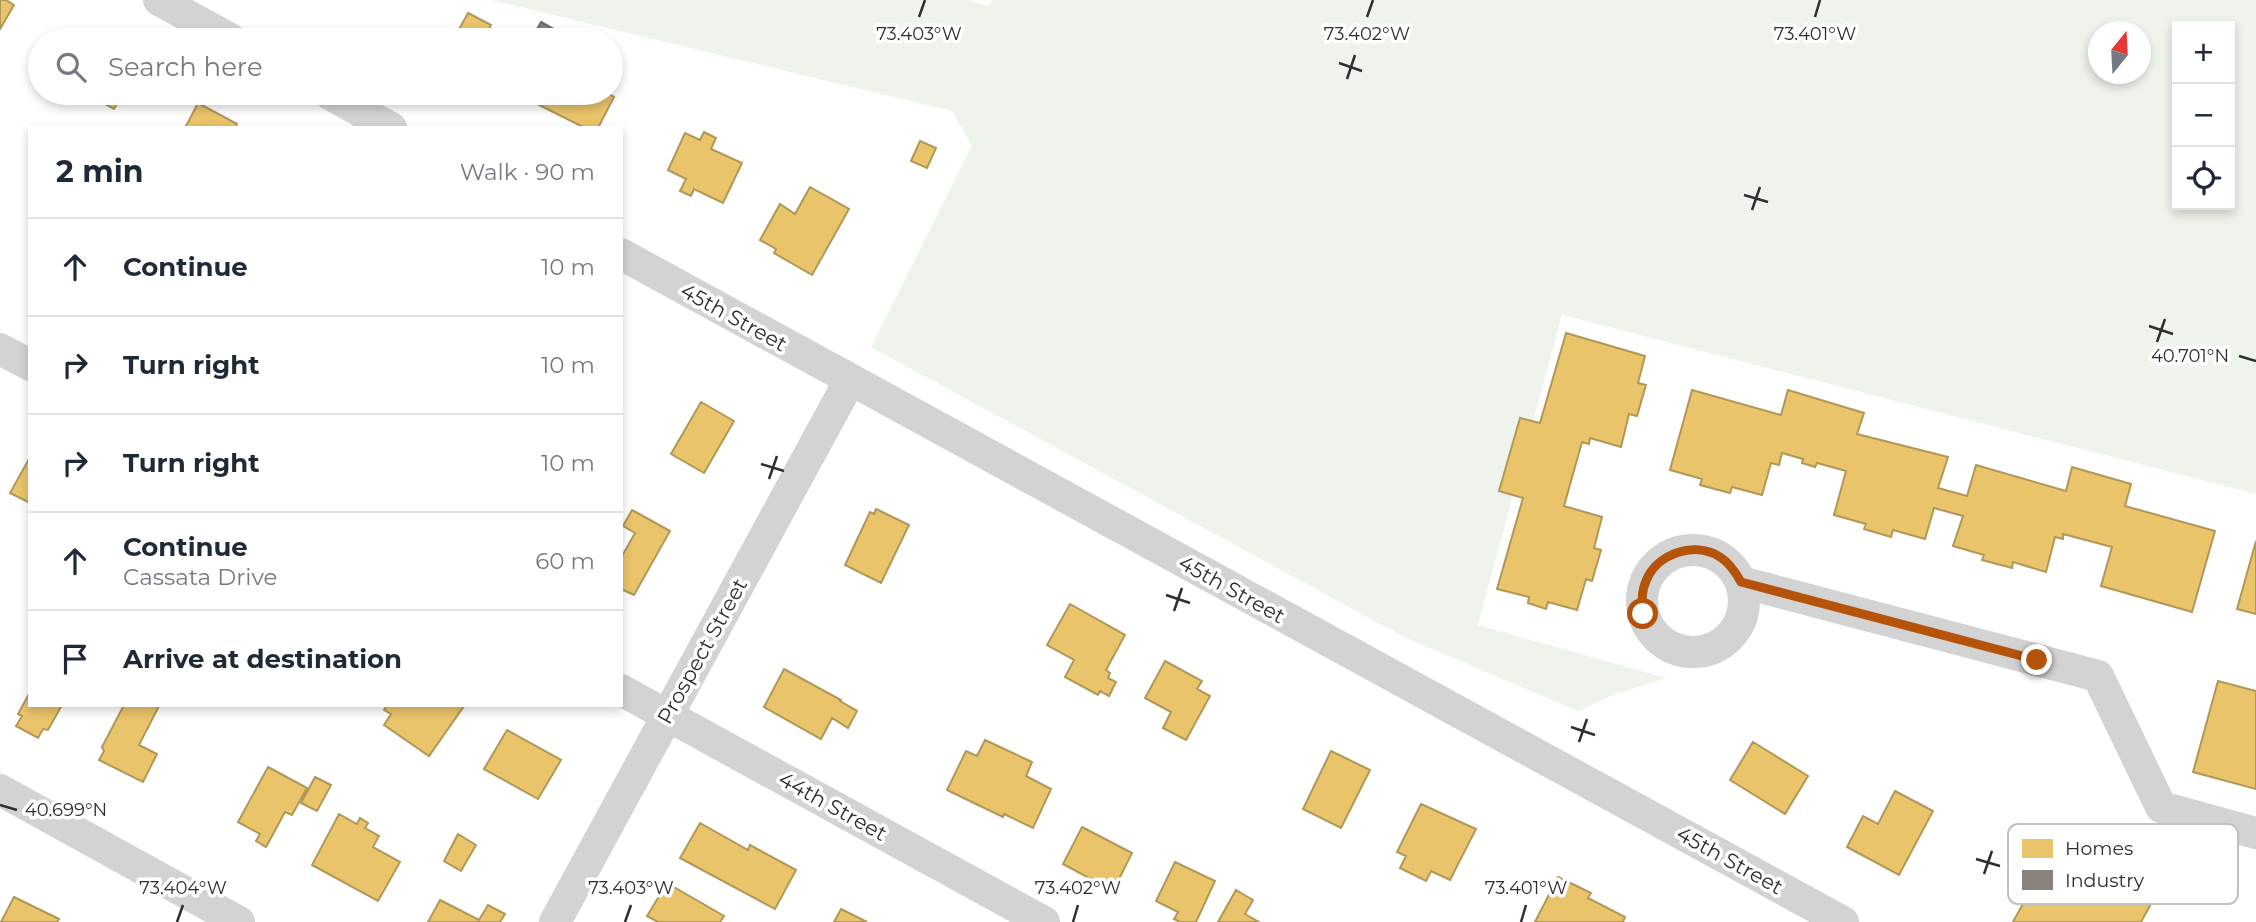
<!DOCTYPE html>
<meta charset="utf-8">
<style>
:root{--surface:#fff;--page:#f6f6f7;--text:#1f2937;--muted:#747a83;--line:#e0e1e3}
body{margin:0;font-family:Montserrat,sans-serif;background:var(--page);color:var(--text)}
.controls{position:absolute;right:21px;top:21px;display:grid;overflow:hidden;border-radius:0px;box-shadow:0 4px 10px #0003}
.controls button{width:63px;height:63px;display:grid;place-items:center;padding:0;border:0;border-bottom:2px solid var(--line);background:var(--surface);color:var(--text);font:35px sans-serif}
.compass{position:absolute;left:2088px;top:21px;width:63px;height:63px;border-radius:50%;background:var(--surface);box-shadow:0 4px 10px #0003;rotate:18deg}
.stop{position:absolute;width:21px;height:21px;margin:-16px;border:5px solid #b45309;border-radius:50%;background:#fff}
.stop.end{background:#b45309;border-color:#fff;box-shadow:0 2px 7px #0008}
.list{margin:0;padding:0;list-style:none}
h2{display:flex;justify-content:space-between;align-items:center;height:91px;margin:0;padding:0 28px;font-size:30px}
h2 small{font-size:23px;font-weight:400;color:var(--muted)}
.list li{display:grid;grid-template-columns:46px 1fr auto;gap:21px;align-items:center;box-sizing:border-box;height:98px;padding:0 28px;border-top:2px solid var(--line)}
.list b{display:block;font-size:26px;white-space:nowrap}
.list p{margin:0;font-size:23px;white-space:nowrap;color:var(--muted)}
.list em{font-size:23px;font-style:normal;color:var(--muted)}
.icon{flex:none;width:38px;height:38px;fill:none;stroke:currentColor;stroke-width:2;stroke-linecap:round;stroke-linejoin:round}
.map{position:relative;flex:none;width:2256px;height:922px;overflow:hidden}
.search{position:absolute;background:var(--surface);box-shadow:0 4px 10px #0003;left:28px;top:28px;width:595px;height:77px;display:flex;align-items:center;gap:18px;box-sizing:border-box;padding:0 24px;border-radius:38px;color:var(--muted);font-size:26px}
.panel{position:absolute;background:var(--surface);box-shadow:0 4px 10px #0003;left:28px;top:126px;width:595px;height:581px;border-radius:0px}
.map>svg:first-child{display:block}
.green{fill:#eef3ec;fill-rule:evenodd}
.homes{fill:#e9c46a;stroke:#b19758;stroke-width:2}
.industry{fill:#8a817c;stroke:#6e6865;stroke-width:2}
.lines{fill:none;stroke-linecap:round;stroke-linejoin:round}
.street{stroke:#d3d3d3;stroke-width:32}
.route{stroke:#b45309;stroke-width:9}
.ticks{fill:none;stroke:#2e2e2e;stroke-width:2.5}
.labels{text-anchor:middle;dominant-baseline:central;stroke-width:7;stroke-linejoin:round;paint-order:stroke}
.street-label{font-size:21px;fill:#2e2e2e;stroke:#fff}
.key{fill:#fff;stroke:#c0c0c0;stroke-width:2}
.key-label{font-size:19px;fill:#2e2e2e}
.ticks-label{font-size:18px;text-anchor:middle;fill:#2e2e2e;stroke:#fff;stroke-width:7;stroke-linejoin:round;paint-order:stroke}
</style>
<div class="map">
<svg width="2256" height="922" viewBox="0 0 2256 922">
<rect width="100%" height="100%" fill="#fff"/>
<path class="green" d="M491,0H967L989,6L993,0H2256V494L1562,315L1478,625L1666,678L1613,695L1578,711L1406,638L871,347L972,146L952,111ZM2177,26H2230V205H2177ZM2098,32H2140V74H2098Z"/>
<path class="homes" d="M0,0H6L14,5L0,29Z
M468,13L491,25L486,34L497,40H453Z
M85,93H123L114,109Z
M545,93H607L614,97L598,128H585L539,105Z
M198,103L237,124L235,128H185Z
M704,132L716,138L711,149L742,163L723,203L694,189L691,196L680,191L686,179L668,170L685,133L700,140Z
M920,141L936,148L927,168L911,161Z
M810,187L849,209L812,275L774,253L776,249L760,240L780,204L795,214Z
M1566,333L1645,356L1638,383L1646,385L1637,416L1629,414L1621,447L1590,438L1589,444L1582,442L1564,506L1602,517L1594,548L1601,550L1592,581L1586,579L1577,610L1548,602L1546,609L1528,603L1529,597L1497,589L1523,498L1499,491L1520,418L1540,423Z
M1692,390L1781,415L1788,390L1864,413L1857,434L1948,457L1938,488L1967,496L1976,465L2066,491L2072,467L2131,484L2125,506L2215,531L2192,612L2101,586L2112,547L2063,534V539L2055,537L2046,572L2013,562L2012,568L1982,560L1984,555L1953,546L1963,516L1934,508L1925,539L1893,530L1891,537L1864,529L1866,524L1834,515L1846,471L1817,463L1815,467L1802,463L1803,459L1782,453L1779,465L1771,463L1762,495L1732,487L1730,493L1700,485L1702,479L1670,470Z
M701,402L734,421L704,473L671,454Z
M30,457V503L10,493Z
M876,509L909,525L881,583L845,565L870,512L874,514Z
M632,510L670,531L634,595L621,589V558L635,533L623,526Z
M2256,541V614L2237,609Z
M1070,604L1125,635L1106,670L1110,673L1108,678L1116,682L1109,696L1100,691L1098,695L1065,677L1074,660L1047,645Z
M1165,661L1202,681L1197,689L1210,696L1186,740L1163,728L1171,712L1145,698Z
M784,669L841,700L840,701L857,711L848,728L832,718L821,739L764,707Z
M2218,681L2256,691V789L2193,772Z
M30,692V705H62L48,730L43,729L38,738L16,726L22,716L18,714Z
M124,705L159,706L139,745L157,754L143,782L99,760L104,751L102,747Z
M387,705H463L464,706L429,756L384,725L391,714L384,710Z
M507,730L561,760L538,799L484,769Z
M985,740L1032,762L1026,776L1051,789L1033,828L1004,814L1003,817L947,790L966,751L977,756Z
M1753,742L1808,776L1785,814L1730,780Z
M1331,751L1370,770L1341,828L1303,809Z
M268,767L307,788L292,815L285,812L266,847L256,841L260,834L238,822Z
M315,777L331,785L317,811L301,803Z
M1895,791L1933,811L1899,875L1847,847L1863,816L1878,824Z
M1421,804L1476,829L1450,880L1431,871L1426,881L1400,868L1406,856L1397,852Z
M339,814L357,824L360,818L368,823L365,828L379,836L373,847L400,862L378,901L312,865Z
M700,823L748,850L750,845L796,870L775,909L680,858Z
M1082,827L1132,853L1113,891L1063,864Z
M2064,828L2163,882L2141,922H2013Z
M458,834L476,845L461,871L444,861Z
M1175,862L1215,881L1196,922H1180L1174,919L1178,912L1156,901Z
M1558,877L1591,893L1588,898L1625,917L1623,922H1535Z
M667,883L724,916L720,922H658L647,916Z
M1236,890L1253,900L1245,914L1259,922H1218Z
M14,897L59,919L57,922H1Z
M440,900L479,920L488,905L505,914L500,922H428Z
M841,909L867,922H834Z"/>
<path class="industry" d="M541,22L563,34L559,40H531Z"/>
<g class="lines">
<path class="street" d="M159,0L232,40
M328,93L391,128
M621,254L1843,922
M0,349L30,365
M1642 601a51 51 0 1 1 102 0a51 51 0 1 1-102 0Z
M1741,582L2098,676L2161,807L2256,833
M621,690L1044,922
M0,790L239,922
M555,922L850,380"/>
</g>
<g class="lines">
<path class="route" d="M1643,614C1642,603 1641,592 1646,581C1657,553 1695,541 1720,557C1730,563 1736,573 1741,582L2037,660"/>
</g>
<path class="ticks" d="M919,17L925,0M1367,17L1373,0M1815,17L1820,0M1339,63L1362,71M1347,79L1355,55M1744,195L1768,202M1752,210L1760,187M2149,326L2173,334M2157,342L2165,319M2239,356L2256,361M761,464L784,471M769,479L777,456M1166,595L1190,603M1174,611L1182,588M1571,727L1595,735M1579,742L1587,719M0,805L17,810M1976,859L2000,866M1984,874L1992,851M177,922L183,905M625,922L631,905M1073,922L1078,905M1521,922L1526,905"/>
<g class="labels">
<g class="street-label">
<text transform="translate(734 317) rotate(29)">45th Street</text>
<text transform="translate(1232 589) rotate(29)">45th Street</text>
<text transform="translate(702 651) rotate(-61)">Prospect Street</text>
<text transform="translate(833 806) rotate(29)">44th Street</text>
<text transform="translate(1730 860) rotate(29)">45th Street</text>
</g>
</g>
<rect x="2008" y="824" width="230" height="80" rx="10" class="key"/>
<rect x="2022" y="839" width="31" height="19" fill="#e9c46a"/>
<rect x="2022" y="870" width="31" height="20" fill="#8a817c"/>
<g class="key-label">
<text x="2065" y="855">Homes</text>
<text x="2065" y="887">Industry</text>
</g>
<g class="ticks-label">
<text x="919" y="40">73.403°W</text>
<text x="1367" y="40">73.402°W</text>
<text x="1815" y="40">73.401°W</text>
<text x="2190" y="362">40.701°N</text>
<text x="66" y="816">40.699°N</text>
<text x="183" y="894">73.404°W</text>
<text x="631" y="894">73.403°W</text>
<text x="1078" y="894">73.402°W</text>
<text x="1526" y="894">73.401°W</text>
</g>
</svg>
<div class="controls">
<button>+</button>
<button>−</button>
<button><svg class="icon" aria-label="locate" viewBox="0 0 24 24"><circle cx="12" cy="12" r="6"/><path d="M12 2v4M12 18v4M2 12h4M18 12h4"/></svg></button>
</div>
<svg class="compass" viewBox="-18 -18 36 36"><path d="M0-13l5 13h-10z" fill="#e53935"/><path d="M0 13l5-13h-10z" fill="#747a83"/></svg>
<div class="stop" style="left:1643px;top:614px"></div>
<div class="stop end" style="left:2037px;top:660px"></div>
<div class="search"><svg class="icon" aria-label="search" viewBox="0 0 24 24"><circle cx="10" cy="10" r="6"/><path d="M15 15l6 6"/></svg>Search here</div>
<section class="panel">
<h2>2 min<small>Walk · 90 m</small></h2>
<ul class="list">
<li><svg class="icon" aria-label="ahead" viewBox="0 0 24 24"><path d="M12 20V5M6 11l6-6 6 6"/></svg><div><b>Continue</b></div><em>10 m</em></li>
<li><svg class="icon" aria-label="right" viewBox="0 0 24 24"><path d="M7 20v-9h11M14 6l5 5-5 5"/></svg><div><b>Turn right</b></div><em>10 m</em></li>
<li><svg class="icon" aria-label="right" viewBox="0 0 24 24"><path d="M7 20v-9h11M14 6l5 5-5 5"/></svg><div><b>Turn right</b></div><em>10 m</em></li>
<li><svg class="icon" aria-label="ahead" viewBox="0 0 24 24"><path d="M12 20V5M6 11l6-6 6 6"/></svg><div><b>Continue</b><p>Cassata Drive</p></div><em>60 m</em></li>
<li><svg class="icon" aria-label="arrive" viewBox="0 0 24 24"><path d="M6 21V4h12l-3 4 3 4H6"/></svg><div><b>Arrive at destination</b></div></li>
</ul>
</section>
</div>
